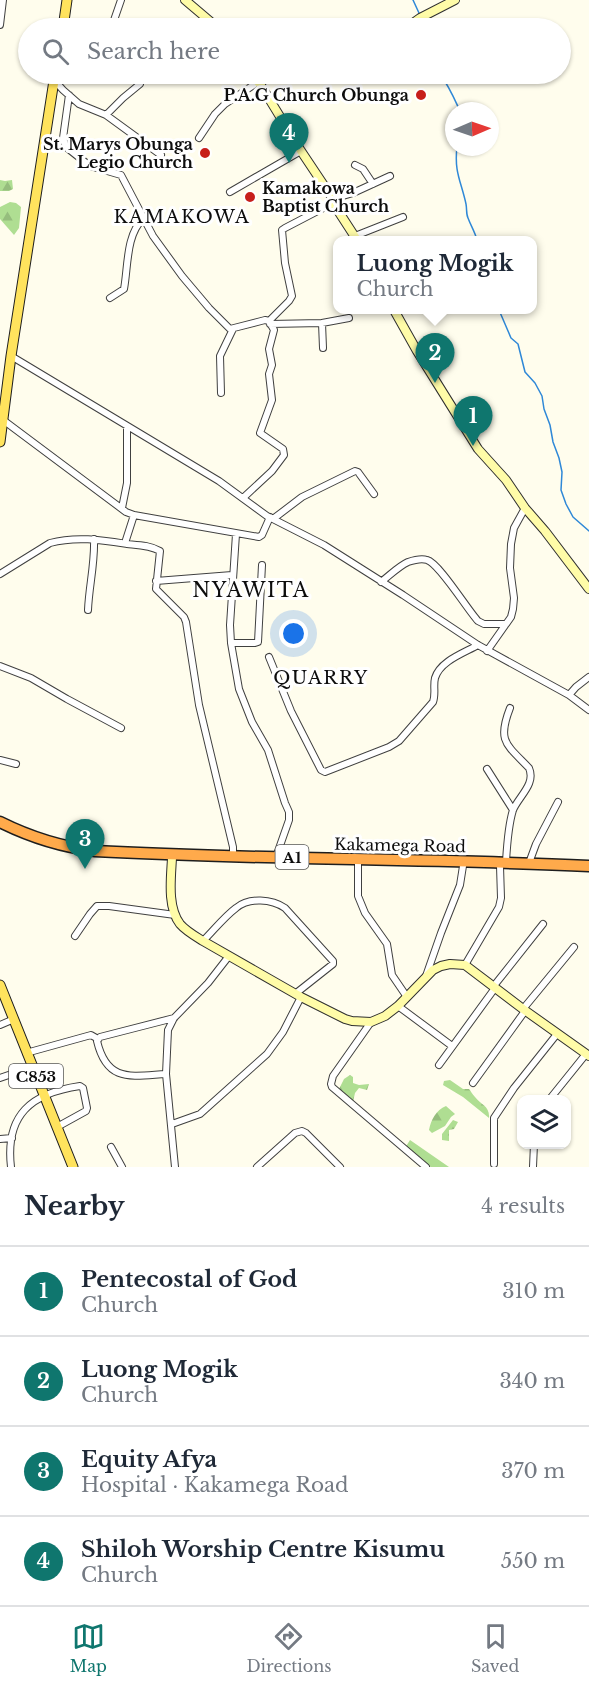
<!DOCTYPE html>
<meta charset="utf-8">
<style>
:root{--surface:#fff;--page:#f6f6f7;--text:#1f2937;--muted:#747a83;--line:#e0e1e3;--accent:#0f766e}
body{margin:0;font-family:"Libre Baskerville",serif;background:var(--page);color:var(--text)}
.controls{position:absolute;right:18px;bottom:18px;display:grid;overflow:hidden;border-radius:12px;box-shadow:0 2px 4px #0004}
.controls button{width:54px;height:54px;display:grid;place-items:center;padding:0;border:0;border-bottom:2px solid var(--line);background:var(--surface);color:var(--text);font:30px sans-serif}
.compass{position:absolute;left:445px;top:102px;width:54px;height:54px;border-radius:50%;background:var(--surface);box-shadow:0 2px 4px #0004;rotate:88deg}
.you{position:absolute;left:294px;top:634px;width:21px;height:21px;margin:-15px;border:4px solid #fff;border-radius:50%;background:#1a73e8;box-shadow:0 0 0 9px #1a73e833}
.badge{display:grid;place-items:center;width:39px;height:39px;border-radius:50%;background:var(--accent);color:#fff;font-size:20px;font-weight:700}
.pin{position:absolute;translate:-50% -50px;filter:drop-shadow(0 2px 3px #0008)}
.pin::after{content:'';position:absolute;top:32px;width:21px;height:18px;background:inherit;clip-path:polygon(0 0,100% 0,50% 100%)}
.popup{position:absolute;left:333px;top:236px;width:204px;height:78px;box-sizing:border-box;display:grid;place-content:center;border-radius:12px;background:var(--surface);filter:drop-shadow(0 2px 4px #0005);font-size:20px;white-space:nowrap;color:var(--muted)}
.popup b{font-size:22px;color:var(--text)}
.popup::after{content:'';position:absolute;left:50%;top:100%;margin-left:-12px;border:12px solid transparent;border-top-color:var(--surface)}
.list{margin:0;padding:0;list-style:none}
h2{display:flex;justify-content:space-between;align-items:center;height:78px;margin:0;padding:0 24px;font-size:26px}
h2 small{font-size:20px;font-weight:400;color:var(--muted)}
.list li{display:grid;grid-template-columns:39px 1fr auto;gap:18px;align-items:center;box-sizing:border-box;height:90px;padding:0 24px;border-top:2px solid var(--line)}
.list b{display:block;font-size:22px;white-space:nowrap}
.list p{margin:0;font-size:20px;white-space:nowrap;color:var(--muted)}
.list em{font-size:20px;font-style:normal;color:var(--muted)}
.icon{flex:none;width:33px;height:33px;fill:none;stroke:currentColor;stroke-width:2;stroke-linecap:round;stroke-linejoin:round}
.map{position:relative;flex:none;width:589px;height:1167px;overflow:hidden}
.search{position:absolute;background:var(--surface);box-shadow:0 2px 4px #0004;left:18px;right:18px;top:18px;height:66px;display:flex;align-items:center;gap:15px;box-sizing:border-box;padding:0 21px;border-radius:33px;color:var(--muted);font-size:22px}
.sheet{height:438px;background:var(--surface)}
nav{display:flex;justify-content:space-around;align-items:center;box-sizing:border-box;height:84px;border-top:2px solid var(--line);background:var(--surface);font-size:16px;color:var(--muted)}
nav a{display:grid;justify-items:center;gap:3px}
nav .on{color:var(--accent)}
.map>svg:first-child{display:block}
.forest{fill:url(#forest-firs)}
.lines{fill:none;stroke-linecap:round;stroke-linejoin:round}
.stream{stroke:#2f88d7;stroke-width:1.5}
.street-casing{stroke:#404040;stroke-width:8}
.secondary-casing{stroke:#2f2f2f;stroke-width:10}
.primary-casing{stroke:#1e1e1e;stroke-width:11}
.highway-casing{stroke:#1e1e1e;stroke-width:13}
.street{stroke:#fff;stroke-width:6}
.secondary{stroke:#fffca8;stroke-width:8}
.primary{stroke:#ffe35d;stroke-width:9}
.highway{stroke:#ffaa4b;stroke-width:10}
.poi-dot{fill:#c71f1b;stroke:#fff;stroke-width:2}
.labels{text-anchor:middle;dominant-baseline:central;stroke-width:6;stroke-linejoin:round;paint-order:stroke}
.shield{fill:#fff;stroke:#565656;stroke-width:1.5}
.shield-label{font-size:15px;font-weight:bold;fill:#0d0d0d}
.poi-label{font-size:16px;font-weight:bold;fill:#0d0d0d;stroke:#fff;text-anchor:end}
.street-label{font-size:16px;fill:#0d0d0d;stroke:#fff}
.neighbourhood-label{font-size:18px;letter-spacing:1.5px;fill:#0d0d0d;stroke:#fff}
.quarter-label{font-size:20px;letter-spacing:1.5px;fill:#0d0d0d;stroke:#fff}
</style>
<div class="map">
<svg width="589" height="1167" viewBox="0 0 589 1167">
<defs>
<pattern id="forest-firs" width="22" height="20" patternUnits="userSpaceOnUse" patternTransform="scale(1.5)"><rect width="22" height="20" fill="#afde92"/><path d="M5 1l3.5 6h-7zM16 11l3.5 6h-7z" fill="#95bd7d"/></pattern>
</defs>
<rect width="100%" height="100%" fill="#fffded"/>
<path class="forest" d="M0,180L5,181L12,180L13,189L9,191H0Z
M10,202L16,203L21,207L19,228L14,235L0,219V207Z
M350,1075L353,1077V1083L359,1085L369,1084L367,1090L359,1088L355,1093L353,1102L339,1089L344,1079Z
M450,1080L463,1089H469C471,1091 472,1094 475,1097C481,1105 490,1106 489,1118L463,1097L443,1085L444,1081Z
M446,1106L455,1114L451,1117L445,1126L432,1133L429,1130C431,1120 436,1110 446,1106Z
M453,1120L458,1122L454,1129L449,1130V1141L442,1140V1134Z
M410,1140L449,1167H431L405,1148Z"/>
<g class="lines">
<path class="stream" d="M413,0L419,13
M423,22L427,28
M440,74C449,86 454,98 460,111
M457,147C454,172 461,181 466,204C467,209 466,214 468,218C471,226 475,232 477,240
M499,310L511,338L518,344L525,372L535,383L542,396L544,409L550,425L553,442L559,458L562,472L561,490L566,504L573,517L589,531"/>
<g class="street-casing">
<path id="street" d="M0,25L3,0
M112,26L121,0
M54,80L63,90L79,104L106,115L161,155
M69,95L63,138L66,147L90,166L121,175L153,236L182,276L209,308L230,329L265,320L269,321L289,301L292,296L285,263L282,230L285,228L333,203
M106,115L123,98L140,84L141,79L148,74
M199,138L215,114L225,104L258,82
M355,165L363,169L373,184
M230,192L301,151
M333,199L353,193L390,176
M355,236L403,217
M110,298L124,289C128,268 126,234 143,219
M322,323L349,318
M270,324L322,323L323,348
M11,356L219,481L267,516L324,545L403,595L478,645L569,695
M221,393L220,356L233,329
M3,420L126,512L134,515L259,537L262,535L270,517
M243,498L272,471L284,455L283,449L260,433L272,400L269,374L272,365L269,349L274,330L269,321
M122,508L127,483V426
M273,519L302,497L355,471L358,472L374,494
M236,534L230,625L231,643L239,689L252,722L268,750L285,803L289,812V820L276,857
M125,543L134,515
M0,574L50,543C76,536 101,540 127,544C138,545 150,545 160,551L156,589L184,617L186,622L199,705L233,847V856
M156,581L232,575
M381,582C390,575 399,566 408,562C414,560 421,558 427,560C439,563 467,609 478,621L484,624H506
M88,610C89,586 95,563 94,539
M231,643H255L258,642L262,565
M487,651L511,617L513,609L514,598L510,568L511,544L514,528L525,508
M269,657L291,711L321,770L325,772L389,747L399,741L433,702C436,694 433,686 435,678C440,661 464,653 478,645
M0,666L31,678L67,699L121,728
M589,677L576,687L569,695L589,710
M0,760L16,764
M487,769L513,810
M506,862C507,845 508,826 513,810C519,796 536,784 529,768C506,744 497,741 510,708
M358,863V896L365,913L387,944L392,975L407,997
M529,863L536,844L558,802
M75,936L90,914L97,906H109L175,915
M203,941C214,930 224,917 236,908C249,897 272,899 285,908L333,961V964L295,994
M465,965L499,907L501,898L500,866
M426,976L441,933L460,885L463,866
M493,987L543,924
M398,1006L452,1046
M523,1009L574,947
M371,1022L333,1076L331,1084L332,1087L426,1167
M0,1025L14,1019
M26,1053L91,1035L98,1039
M439,1065L495,988
M166,1074C131,1076 107,1083 97,1041L100,1037L174,1018
M0,1078L32,1067
M473,1083L525,1011
M549,1100L586,1054
M172,1124L200,1114L267,1054L283,1032L301,997
M0,1139L12,1138
M111,1147L122,1167
M494,1164V1118L514,1088L557,1034
M11,1167C5,1115 31,1093 80,1086L83,1088L87,1108L86,1111L57,1127
M175,1167L166,1074L168,1030L174,1018L208,983L229,956
M257,1167L295,1133L302,1131L306,1133L340,1167
M533,1167L534,1144"/>
</g>
<g class="secondary-casing">
<path id="secondary" d="M185,0L218,28
M406,28L420,18L455,0
M254,74L301,151L333,199V203L357,240
M258,82L269,74
M394,310L417,351L478,449L506,480L525,508L545,531L589,589
M172,858C171,878 167,907 180,924C186,931 195,936 203,941L301,997L345,1019L352,1021L371,1022L385,1016L398,1006L433,970L441,966L450,964L465,965L523,1009L589,1056"/>
</g>
<g class="primary-casing">
<path id="primary" d="M63,28L67,0
M0,442L11,356L55,74
M0,985L73,1167"/>
</g>
<g class="highway-casing">
<path id="highway" d="M0,822C30,837 62,847 95,851C260,860 425,858 589,866"/>
</g>
<use href="#street" class="street"/>
<use href="#secondary" class="secondary"/>
<use href="#primary" class="primary"/>
<use href="#highway" class="highway"/>
</g>
<g class="poi-dot">
<circle cx="421" cy="95" r="6"/>
<circle cx="205" cy="153" r="6"/>
<circle cx="250" cy="197" r="6"/>
</g>
<g class="labels">
<g class="shield">
<rect x="275.5" y="845" width="33" height="24" rx="4.5"/>
<rect x="9" y="1064" width="54" height="24" rx="4.5"/>
</g>
<g class="shield-label">
<text x="292" y="857">A1</text>
<text x="36" y="1076">C853</text>
</g>
<g class="poi-label">
<text x="409" y="95">P.A.G Church Obunga</text>
<text x="193" y="144">St. Marys Obunga<tspan x="193" dy="18">Legio Church</tspan></text>
<text x="262" y="188" text-anchor="start">Kamakowa<tspan x="262" dy="18">Baptist Church</tspan></text>
</g>
<g class="street-label">
<text transform="translate(400 845) rotate(1)">Kakamega Road</text>
</g>
<g class="neighbourhood-label">
<text x="182" y="217">KAMAKOWA</text>
<text x="321" y="678">QUARRY</text>
</g>
<g class="quarter-label">
<text x="251" y="590">NYAWITA</text>
</g>
</g>
</svg>
<div class="controls">
<button><svg class="icon" aria-label="layers" viewBox="0 0 24 24"><path d="M12 4l9 5-9 5-9-5zM3 14l9 5 9-5"/></svg></button>
</div>
<svg class="compass" viewBox="-18 -18 36 36"><path d="M0-13l5 13h-10z" fill="#e53935"/><path d="M0 13l5-13h-10z" fill="#747a83"/></svg>
<div class="you"></div>
<div class="pin badge" style="left:473px;top:446px">1</div>
<div class="pin badge" style="left:435px;top:383px">2</div>
<div class="popup"><b>Luong Mogik</b>Church</div>
<div class="pin badge" style="left:85px;top:869px">3</div>
<div class="pin badge" style="left:289px;top:163px">4</div>
<div class="search"><svg class="icon" aria-label="search" viewBox="0 0 24 24"><circle cx="10" cy="10" r="6"/><path d="M15 15l6 6"/></svg>Search here</div>
</div>
<section class="sheet">
<h2>Nearby<small>4 results</small></h2>
<ul class="list">
<li><span class="badge">1</span><div><b>Pentecostal of God</b><p>Church</p></div><em>310 m</em></li>
<li><span class="badge">2</span><div><b>Luong Mogik</b><p>Church</p></div><em>340 m</em></li>
<li><span class="badge">3</span><div><b>Equity Afya</b><p>Hospital · Kakamega Road</p></div><em>370 m</em></li>
<li><span class="badge">4</span><div><b>Shiloh Worship Centre Kisumu</b><p>Church</p></div><em>550 m</em></li>
</ul>
</section>
<nav>
<a class="on"><svg class="icon" aria-label="map" viewBox="0 0 24 24"><path d="M3 6l6-2 6 2 6-2v14l-6 2-6-2-6 2zM9 4v14M15 6v14"/></svg>Map</a>
<a><svg class="icon" aria-label="directions" viewBox="0 0 24 24"><path d="M12 3l9 9-9 9-9-9zM9 14v-3h6M13 9l2 2-2 2"/></svg>Directions</a>
<a><svg class="icon" aria-label="saved" viewBox="0 0 24 24"><path d="M7 4h10v16l-5-4-5 4z"/></svg>Saved</a>
</nav>
